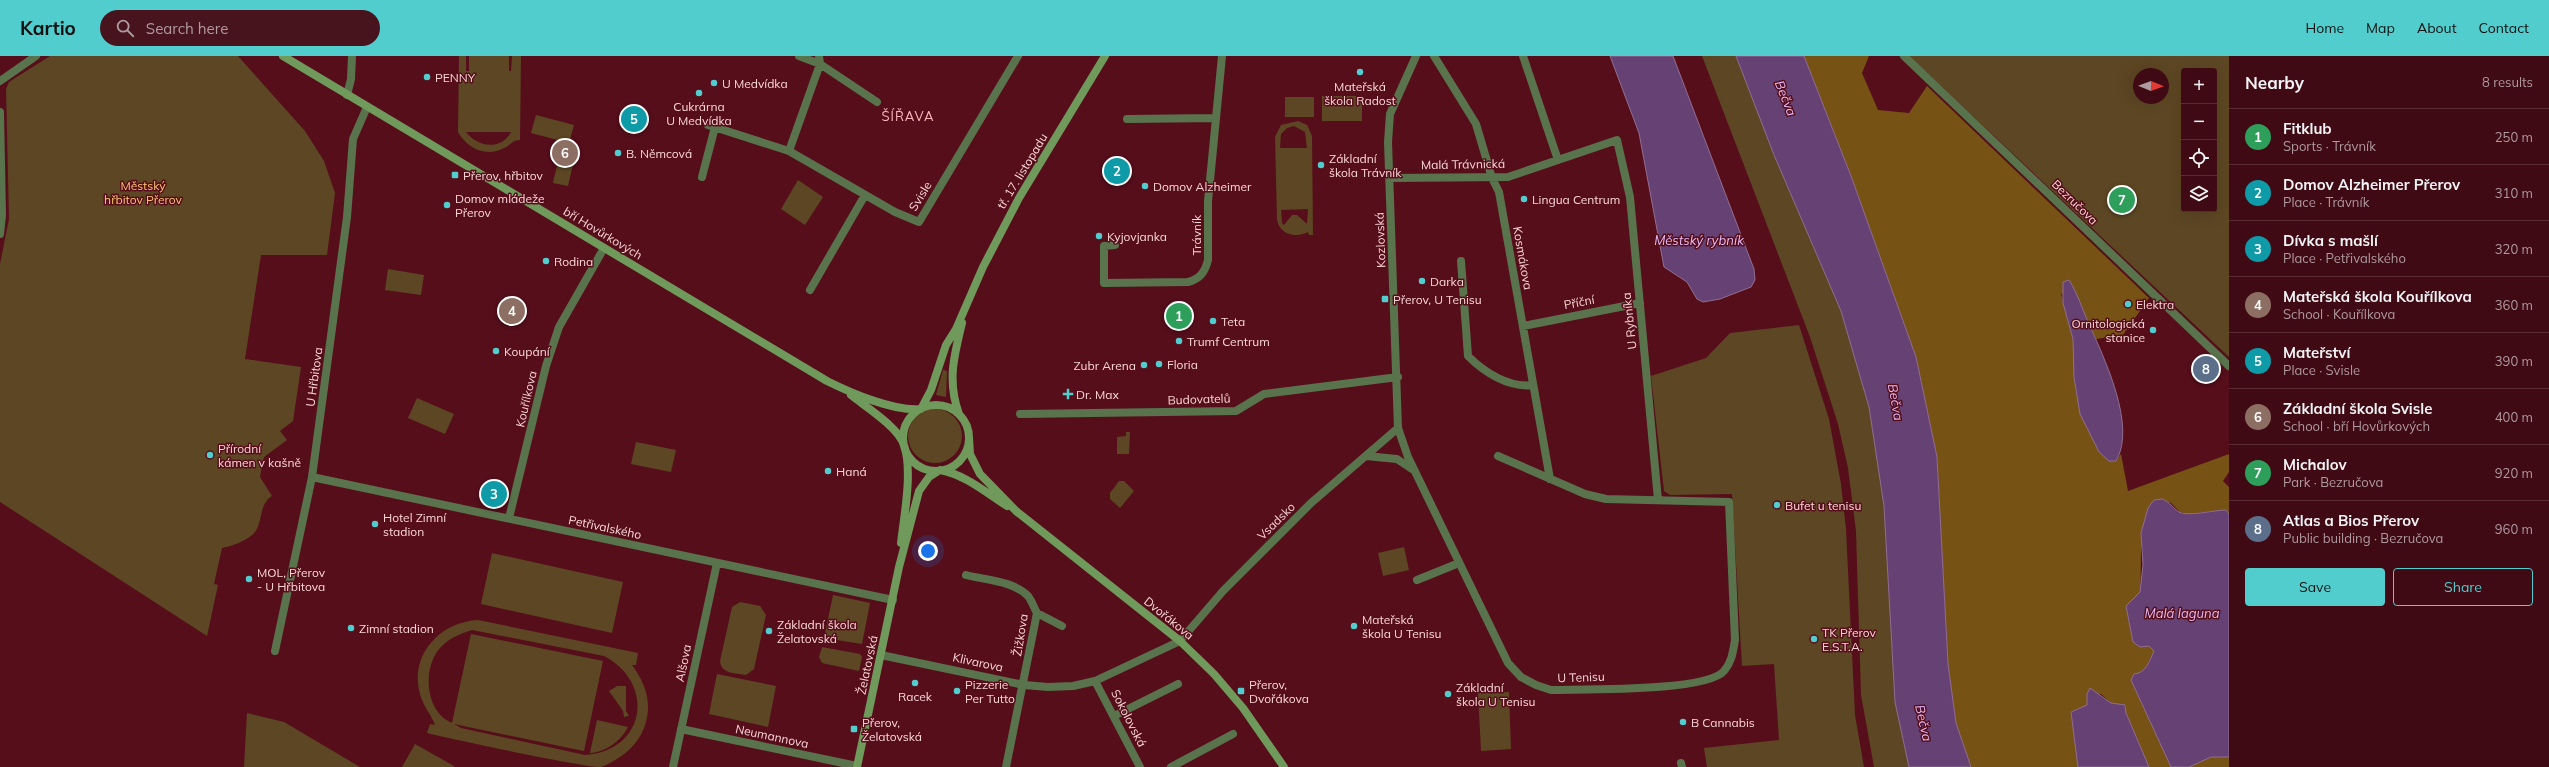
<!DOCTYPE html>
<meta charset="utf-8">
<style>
:root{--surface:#400a14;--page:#47131d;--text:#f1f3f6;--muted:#ae9aa0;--line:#592b34;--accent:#52cdce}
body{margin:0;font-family:Mulish,sans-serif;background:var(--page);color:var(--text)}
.controls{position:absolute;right:12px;top:12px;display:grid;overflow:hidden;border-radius:4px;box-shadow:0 4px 16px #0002}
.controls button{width:36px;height:36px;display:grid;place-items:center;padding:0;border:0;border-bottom:1px solid var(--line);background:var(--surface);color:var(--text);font:20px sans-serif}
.compass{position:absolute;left:2133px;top:12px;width:36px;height:36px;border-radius:50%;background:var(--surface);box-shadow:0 4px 16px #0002;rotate:91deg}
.you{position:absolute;left:928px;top:495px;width:14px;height:14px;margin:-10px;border:3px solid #fff;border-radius:50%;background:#1a73e8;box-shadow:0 0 0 6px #1a73e833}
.badge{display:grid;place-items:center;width:26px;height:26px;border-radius:50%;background:var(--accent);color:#fff;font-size:13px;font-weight:700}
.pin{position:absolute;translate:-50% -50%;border:2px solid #fff;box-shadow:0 1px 4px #0006}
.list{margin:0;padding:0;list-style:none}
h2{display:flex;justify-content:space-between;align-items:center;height:52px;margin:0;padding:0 16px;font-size:17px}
h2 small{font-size:13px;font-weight:400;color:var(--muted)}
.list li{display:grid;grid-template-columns:26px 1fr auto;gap:12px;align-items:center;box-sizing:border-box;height:56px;padding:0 16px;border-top:1px solid var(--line)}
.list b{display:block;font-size:15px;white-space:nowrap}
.list p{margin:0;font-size:13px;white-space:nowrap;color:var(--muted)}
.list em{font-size:13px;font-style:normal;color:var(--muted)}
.actions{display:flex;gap:8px;padding:12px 16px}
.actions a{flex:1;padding:9px 0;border:1px solid var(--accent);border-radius:4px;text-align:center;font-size:14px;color:var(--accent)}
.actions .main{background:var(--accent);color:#111}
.icon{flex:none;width:22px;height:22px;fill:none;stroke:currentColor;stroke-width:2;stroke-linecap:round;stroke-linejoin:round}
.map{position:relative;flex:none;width:2229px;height:711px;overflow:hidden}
header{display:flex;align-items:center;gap:24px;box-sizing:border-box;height:56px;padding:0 20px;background:var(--accent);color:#111}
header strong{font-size:19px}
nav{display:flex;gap:22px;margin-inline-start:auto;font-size:14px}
.search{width:280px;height:36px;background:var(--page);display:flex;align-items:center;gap:10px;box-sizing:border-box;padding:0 14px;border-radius:22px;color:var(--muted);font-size:15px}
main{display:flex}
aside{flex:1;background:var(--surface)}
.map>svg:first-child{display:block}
.green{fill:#5d4623;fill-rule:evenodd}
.forest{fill:#765214}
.water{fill:#654273;stroke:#926e91}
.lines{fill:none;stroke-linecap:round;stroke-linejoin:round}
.minor{stroke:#59734d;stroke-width:8}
.secondary{stroke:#6f9a5c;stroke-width:8}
.poi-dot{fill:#52cdce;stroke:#560e1b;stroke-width:1.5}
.labels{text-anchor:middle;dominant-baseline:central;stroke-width:3;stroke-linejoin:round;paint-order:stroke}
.poi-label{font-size:12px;fill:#fad6d7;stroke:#560e1b;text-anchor:start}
.street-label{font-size:12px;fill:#fad6d7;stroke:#560e1b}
.park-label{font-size:12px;fill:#fbc471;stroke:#560e1b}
.water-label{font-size:13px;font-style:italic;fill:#e6bbf8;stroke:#560e1b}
.neighbourhood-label{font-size:13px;letter-spacing:1px;fill:#fcb6b9;stroke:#560e1b}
</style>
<header>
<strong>Kartio</strong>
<div class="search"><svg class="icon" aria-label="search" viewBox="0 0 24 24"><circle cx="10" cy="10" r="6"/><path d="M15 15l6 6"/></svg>Search here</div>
<nav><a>Home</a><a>Map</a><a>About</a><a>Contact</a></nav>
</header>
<main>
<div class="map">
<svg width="2229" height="711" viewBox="0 0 2229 711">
<rect width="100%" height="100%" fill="#560e1b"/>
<path class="green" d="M50,0H238L305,75L324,105L335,137L327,199H261L245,303L301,311L293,365L280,375L287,384L264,401L260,421L272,440C259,448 263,465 255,476C249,484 230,491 222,492L214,528L218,529L207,580L0,446V208L9,163L6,33L9,26Z
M459,0H466V15H469V0H509V15H511L512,0H521L520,84C512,84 511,89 504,92C486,102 467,92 458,76ZM466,76H511C501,95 477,91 466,76Z
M1702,0H1736L1774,99L1841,255L1869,351L1884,450L1895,646L1909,711H1874L1861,639L1856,475L1848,412L1838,368L1810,281Z
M1909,0H2229V301ZM2184,15H2214V153H2184ZM2139,18H2163V42H2139Z
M1322,40H1362V65H1322Z
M1285,41H1314V61H1285Z
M536,59L574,69L569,87L531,77Z
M1298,65L1307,69L1312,80L1313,179H1309L1308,176C1296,182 1280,179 1277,164L1275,81L1281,69ZM1294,70L1305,76L1307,92H1280L1281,78L1287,72ZM1308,153L1307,168L1297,159H1292L1284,169L1282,167L1281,154Z
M560,97L575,100L568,130L553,127Z
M798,124L823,141L805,169L781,153Z
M388,213L424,219L421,239L385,234Z
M1799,269L1829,363L1841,428L1846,473L1855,659L1864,711H1707L1704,692L1779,684L1774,608L1742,610L1732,438L1670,439L1664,435L1651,320L1706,302L1730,277Z
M943,314L947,315L946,341L936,339Z
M417,342L454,358L445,378L408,362Z
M908 380a27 27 0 1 1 54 0a27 27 0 1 1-54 0Z
M1126,376H1130L1129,398H1117V381L1126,380Z
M636,386L676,394L671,416L631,408Z
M1119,425H1124L1134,435L1120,452L1110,443V437Z
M1404,491L1409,514L1383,520L1378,497Z
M492,497L623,526L612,577L481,548Z
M833,539L870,547L862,588L824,582Z
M740,546L760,550L766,559L754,613L746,619C735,617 721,618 720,605L732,551Z
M478,564L638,597L636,609H632C646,628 653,648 644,672C637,691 619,704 601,711C581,711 456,684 427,677L430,668L435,669C431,658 423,650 420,638C409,599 440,566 478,564ZM472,574L604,600C656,627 646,695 585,699L461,672L454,668L584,695L603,605L471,578L452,667C425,656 422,612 440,592C449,582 460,578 472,574Z
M822,591L860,598L862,601L859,615L822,607L819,601Z
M717,618L776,630L768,671L709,658Z
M617,630H626V655L629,660L624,661L623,655L609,635Z
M1509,636L1511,693L1481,695L1478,637Z
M247,657L284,666L360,711H244Z
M597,664L628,671C621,685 606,696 590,697Z
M415,688L454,710V711H402Z"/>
<path class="forest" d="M1804,0H1869L1862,17L1878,54L1909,57L1927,30L2149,242L2123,279L2096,283L2089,268L2061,237L2073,283L2076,337L2109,405H2116L2121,398L2128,435L2229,398V416L2223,425L2229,431V458L2226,454L2188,458L2180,456L2171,447L2154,444C2136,469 2143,507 2140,536L2126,550L2133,586L2149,590L2154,595L2146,612L2131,624L2171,711H2149L2126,657L2125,649L2111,647L2101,638H2087V649L2071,656L2078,711H1971L1956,667L1948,608L1937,401L1916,301L1851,120Z
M2211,701H2229V711H2189Z"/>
<path class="water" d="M1610,0H1673L1754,213L1755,224L1751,231L1720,243L1703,246L1697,243L1687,226L1664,211L1639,77Z
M1736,0H1804L1851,120L1916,301L1937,401L1948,608L1956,667L1971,711H1909L1895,646L1884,450L1869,351L1841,255L1774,99Z
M2069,224C2078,238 2082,253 2089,268C2104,302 2137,370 2116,405H2109L2099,396L2080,358L2074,321L2073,283L2063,247V226Z
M2162,443C2170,446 2173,452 2179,456C2187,461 2215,454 2226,454L2229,458V701H2211L2189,711H2171L2131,624L2134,618C2146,617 2149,606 2154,595L2149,590L2140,591L2133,586L2126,550L2140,536L2143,509L2141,477L2148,452L2154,444Z
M2090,632L2111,647L2125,649L2126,657L2149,711H2078L2071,656L2087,649V638Z"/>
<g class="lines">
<path class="minor" d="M799,0L820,8L877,46
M1416,0L1390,58L1388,86L1398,372L1408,401L1508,607L1521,621L1536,629L1551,634C1583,633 1706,636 1724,615C1732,606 1733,595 1735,584L1729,446L1606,443L1585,438L1498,400
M1434,0L1476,68L1492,122L1499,136L1550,423
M1523,0L1558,104
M1904,0L2229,310
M0,25L36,0
M347,39L351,23L352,0
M0,56L2,159L0,178
M1127,63L1215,62
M708,69L789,95L895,156L919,166L1018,0
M789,95L820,8L819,0
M702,121L715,71
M1389,122L1508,121L1617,84L1630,141L1658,444
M1115,189L1104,190V227L1188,226C1200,223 1205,216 1208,204V145L1222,0
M1461,205L1468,300C1485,317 1509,332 1533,329
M810,234L865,139
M1523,270L1640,247
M1020,358L1236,355L1264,338L1398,321
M1366,400L1397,403L1412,413
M312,421L893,544
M509,462L546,310L559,271L604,192
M966,519C985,524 1014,525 1028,540C1032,545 1034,552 1037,557L1006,711
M1417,524L1459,507
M1037,557L1062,570
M275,595L312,421L347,161L353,83L367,51
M881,599L1024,629L1048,631L1073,630L1095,625L1180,585L1223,535L1311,447L1398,372
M1095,625L1140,711
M1114,660L1178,628
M681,673L857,710
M1681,707L1682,711
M673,711L717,507
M1171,711L1233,678"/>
<path class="secondary" d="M283,0L827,325C851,337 895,356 921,353L931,334L946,289L956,273L983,211L1019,142L1105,0
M851,339C866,351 898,371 904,389C913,415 904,460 901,487
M903 382a33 33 0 1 1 66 0a33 33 0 1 1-66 0Z
M959,358C947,325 954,300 962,267
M969,382L970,398L980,418L1016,455L1180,585L1214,618L1243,652L1284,711
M857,711L899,511L919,435L929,421L940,414C966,419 985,436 1007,450"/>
</g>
<g class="poi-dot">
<circle cx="1360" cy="16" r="4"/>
<circle cx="427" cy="21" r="4"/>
<circle cx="714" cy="27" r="4"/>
<circle cx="699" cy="37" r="4"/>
<circle cx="618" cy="97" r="4"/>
<circle cx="1321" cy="109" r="4"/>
<rect x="451" y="115" width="8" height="8" rx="2"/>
<circle cx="1145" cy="130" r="4"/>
<circle cx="1524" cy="143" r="4"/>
<circle cx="447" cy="149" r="4"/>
<circle cx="1099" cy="180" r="4"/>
<circle cx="546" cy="205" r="4"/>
<circle cx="1422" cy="225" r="4"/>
<rect x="1381" y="239" width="8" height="8" rx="2"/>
<circle cx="2128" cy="248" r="4"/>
<circle cx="1213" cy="265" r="4"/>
<circle cx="2153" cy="274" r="4"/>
<circle cx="1179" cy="285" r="4"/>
<circle cx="496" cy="295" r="4"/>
<circle cx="1159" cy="308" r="4"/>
<circle cx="1144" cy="309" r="4"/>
<path d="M1066 332h4v4h4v4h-4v4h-4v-4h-4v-4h4z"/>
<circle cx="210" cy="399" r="4"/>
<circle cx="828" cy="415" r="4"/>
<circle cx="1777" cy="449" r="4"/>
<circle cx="375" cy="468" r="4"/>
<circle cx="249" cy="523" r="4"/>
<circle cx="1354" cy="570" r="4"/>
<circle cx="351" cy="572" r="4"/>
<circle cx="769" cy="575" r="4"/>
<circle cx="1814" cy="583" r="4"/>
<circle cx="915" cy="627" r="4"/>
<circle cx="957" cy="635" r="4"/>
<rect x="1237" y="631" width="8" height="8" rx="2"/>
<circle cx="1448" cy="638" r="4"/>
<circle cx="1683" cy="666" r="4"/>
<rect x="850" y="669" width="8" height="8" rx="2"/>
</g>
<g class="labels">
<g class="poi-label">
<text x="435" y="21">PENNY</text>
<text x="722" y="27">U Medvídka</text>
<text x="1360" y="30" text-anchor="middle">Mateřská<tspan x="1360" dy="14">škola Radost</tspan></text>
<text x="699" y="50" text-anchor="middle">Cukrárna<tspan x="699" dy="14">U Medvídka</tspan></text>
<text x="626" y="97">B. Němcová</text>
<text x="1329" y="102">Základní<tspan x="1329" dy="14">škola Trávník</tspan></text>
<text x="463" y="119">Přerov, hřbitov</text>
<text x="1153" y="130">Domov Alzheimer</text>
<text x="455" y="142">Domov mládeže<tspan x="455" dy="14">Přerov</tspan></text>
<text x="1532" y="143">Lingua Centrum</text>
<text x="1107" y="180">Kyjovjanka</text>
<text x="554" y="205">Rodina</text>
<text x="1430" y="225">Darka</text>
<text x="1393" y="243">Přerov, U Tenisu</text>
<text x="2136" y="248">Elektra</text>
<text x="1221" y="265">Teta</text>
<text x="2145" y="267" text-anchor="end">Ornitologická<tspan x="2145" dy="14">stanice</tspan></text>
<text x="1187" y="285">Trumf Centrum</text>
<text x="504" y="295">Koupání</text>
<text x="1167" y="308">Floria</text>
<text x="1136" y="309" text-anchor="end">Zubr Arena</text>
<text x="1076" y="338">Dr. Max</text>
<text x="218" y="392">Přírodní<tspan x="218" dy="14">kámen v kašně</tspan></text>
<text x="836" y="415">Haná</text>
<text x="1785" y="449">Bufet u tenisu</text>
<text x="383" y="461">Hotel Zimní<tspan x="383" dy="14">stadion</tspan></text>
<text x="257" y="516">MOL, Přerov<tspan x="257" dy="14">- U Hřbitova</tspan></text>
<text x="1362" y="563">Mateřská<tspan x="1362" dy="14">škola U Tenisu</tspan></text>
<text x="777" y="568">Základní škola<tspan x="777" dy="14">Želatovská</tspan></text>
<text x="359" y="572">Zimní stadion</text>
<text x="1822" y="576">TK Přerov<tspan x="1822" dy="14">E.S.T.A.</tspan></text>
<text x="965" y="628">Pizzerie<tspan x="965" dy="14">Per Tutto</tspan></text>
<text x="1249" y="628">Přerov,<tspan x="1249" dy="14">Dvořákova</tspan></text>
<text x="1456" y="631">Základní<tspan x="1456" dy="14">škola U Tenisu</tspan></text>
<text x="915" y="640" text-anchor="middle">Racek</text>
<text x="862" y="666">Přerov,<tspan x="862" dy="14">Želatovská</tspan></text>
<text x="1691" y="666">B Cannabis</text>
</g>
<g class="street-label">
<text transform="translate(1463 108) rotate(-1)">Malá Trávnická</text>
<text transform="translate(1022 115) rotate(-59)">tř. 17. listopadu</text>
<text transform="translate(920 140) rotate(-59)">Svisle</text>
<text transform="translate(2075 146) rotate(44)">Bezručova</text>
<text transform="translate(603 177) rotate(31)">bří Hovůrkových</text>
<text transform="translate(1196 179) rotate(-90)">Trávník</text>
<text transform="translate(1380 184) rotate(-92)">Kozlovská</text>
<text transform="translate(1523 202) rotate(80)">Kosmákova</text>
<text transform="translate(1579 246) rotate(-11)">Příční</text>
<text transform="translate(1629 265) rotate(-96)">U Rybníka</text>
<text transform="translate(314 321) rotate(-82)">U Hřbitova</text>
<text transform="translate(526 343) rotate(-77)">Kouřílkova</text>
<text transform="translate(1199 343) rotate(-2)">Budovatelů</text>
<text transform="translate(1276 465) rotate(-45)">Vsadsko</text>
<text transform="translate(605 471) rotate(12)">Petřivalského</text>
<text transform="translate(1169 562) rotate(39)">Dvořákova</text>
<text transform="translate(1020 579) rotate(-81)">Žižkova</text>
<text transform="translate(978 606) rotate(12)">Klivarova</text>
<text transform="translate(683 607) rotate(-78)">Alšova</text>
<text transform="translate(867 609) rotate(-78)">Želatovská</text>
<text transform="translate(1581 621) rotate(-2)">U Tenisu</text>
<text transform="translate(1129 662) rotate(63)">Sokolovská</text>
<text transform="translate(772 680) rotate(12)">Neumannova</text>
</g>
<g class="park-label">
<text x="143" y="129">Městský<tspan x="143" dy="14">hřbitov Přerov</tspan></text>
</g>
<g class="water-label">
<text transform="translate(1786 42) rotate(68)">Bečva</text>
<text x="1699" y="184">Městský rybník</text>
<text transform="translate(1896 346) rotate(80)">Bečva</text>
<text x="2182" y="557">Malá laguna</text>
<text transform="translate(1924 667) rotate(77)">Bečva</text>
</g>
<g class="neighbourhood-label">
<text x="908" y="60">ŠÍŘAVA</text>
</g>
</g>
</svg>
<div class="controls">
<button>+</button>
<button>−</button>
<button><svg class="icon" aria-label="locate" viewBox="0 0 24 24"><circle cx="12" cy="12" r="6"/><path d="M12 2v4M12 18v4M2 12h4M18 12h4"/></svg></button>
<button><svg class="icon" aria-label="layers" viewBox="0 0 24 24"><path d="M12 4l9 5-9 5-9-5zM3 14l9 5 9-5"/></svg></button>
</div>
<svg class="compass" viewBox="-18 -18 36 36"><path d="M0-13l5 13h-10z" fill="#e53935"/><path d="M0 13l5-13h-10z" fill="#ae9aa0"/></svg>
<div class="you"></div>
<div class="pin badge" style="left:1179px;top:260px;background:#2e9e5b">1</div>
<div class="pin badge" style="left:1117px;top:115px;background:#0f9aa8">2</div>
<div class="pin badge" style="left:494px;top:438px;background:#0f9aa8">3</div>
<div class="pin badge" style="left:512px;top:255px;background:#8d6e63">4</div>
<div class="pin badge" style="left:634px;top:63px;background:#0f9aa8">5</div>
<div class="pin badge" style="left:565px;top:97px;background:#8d6e63">6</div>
<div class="pin badge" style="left:2122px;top:144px;background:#2e9e5b">7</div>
<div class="pin badge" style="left:2206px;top:313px;background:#5c6f8a">8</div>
</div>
<aside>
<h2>Nearby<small>8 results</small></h2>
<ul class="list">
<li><span class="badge" style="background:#2e9e5b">1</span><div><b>Fitklub</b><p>Sports · Trávník</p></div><em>250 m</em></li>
<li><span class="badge" style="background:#0f9aa8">2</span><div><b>Domov Alzheimer Přerov</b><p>Place · Trávník</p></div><em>310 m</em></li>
<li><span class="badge" style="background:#0f9aa8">3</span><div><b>Dívka s mašlí</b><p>Place · Petřivalského</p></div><em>320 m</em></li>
<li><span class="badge" style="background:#8d6e63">4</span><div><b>Mateřská škola Kouřílkova</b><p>School · Kouřílkova</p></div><em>360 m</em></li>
<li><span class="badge" style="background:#0f9aa8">5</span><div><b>Mateřství</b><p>Place · Svisle</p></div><em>390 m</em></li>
<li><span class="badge" style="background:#8d6e63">6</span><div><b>Základní škola Svisle</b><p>School · bří Hovůrkových</p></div><em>400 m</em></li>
<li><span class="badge" style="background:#2e9e5b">7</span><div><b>Michalov</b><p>Park · Bezručova</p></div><em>920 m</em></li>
<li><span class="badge" style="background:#5c6f8a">8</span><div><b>Atlas a Bios Přerov</b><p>Public building · Bezručova</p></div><em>960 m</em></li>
</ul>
<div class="actions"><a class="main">Save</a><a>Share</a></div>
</aside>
</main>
